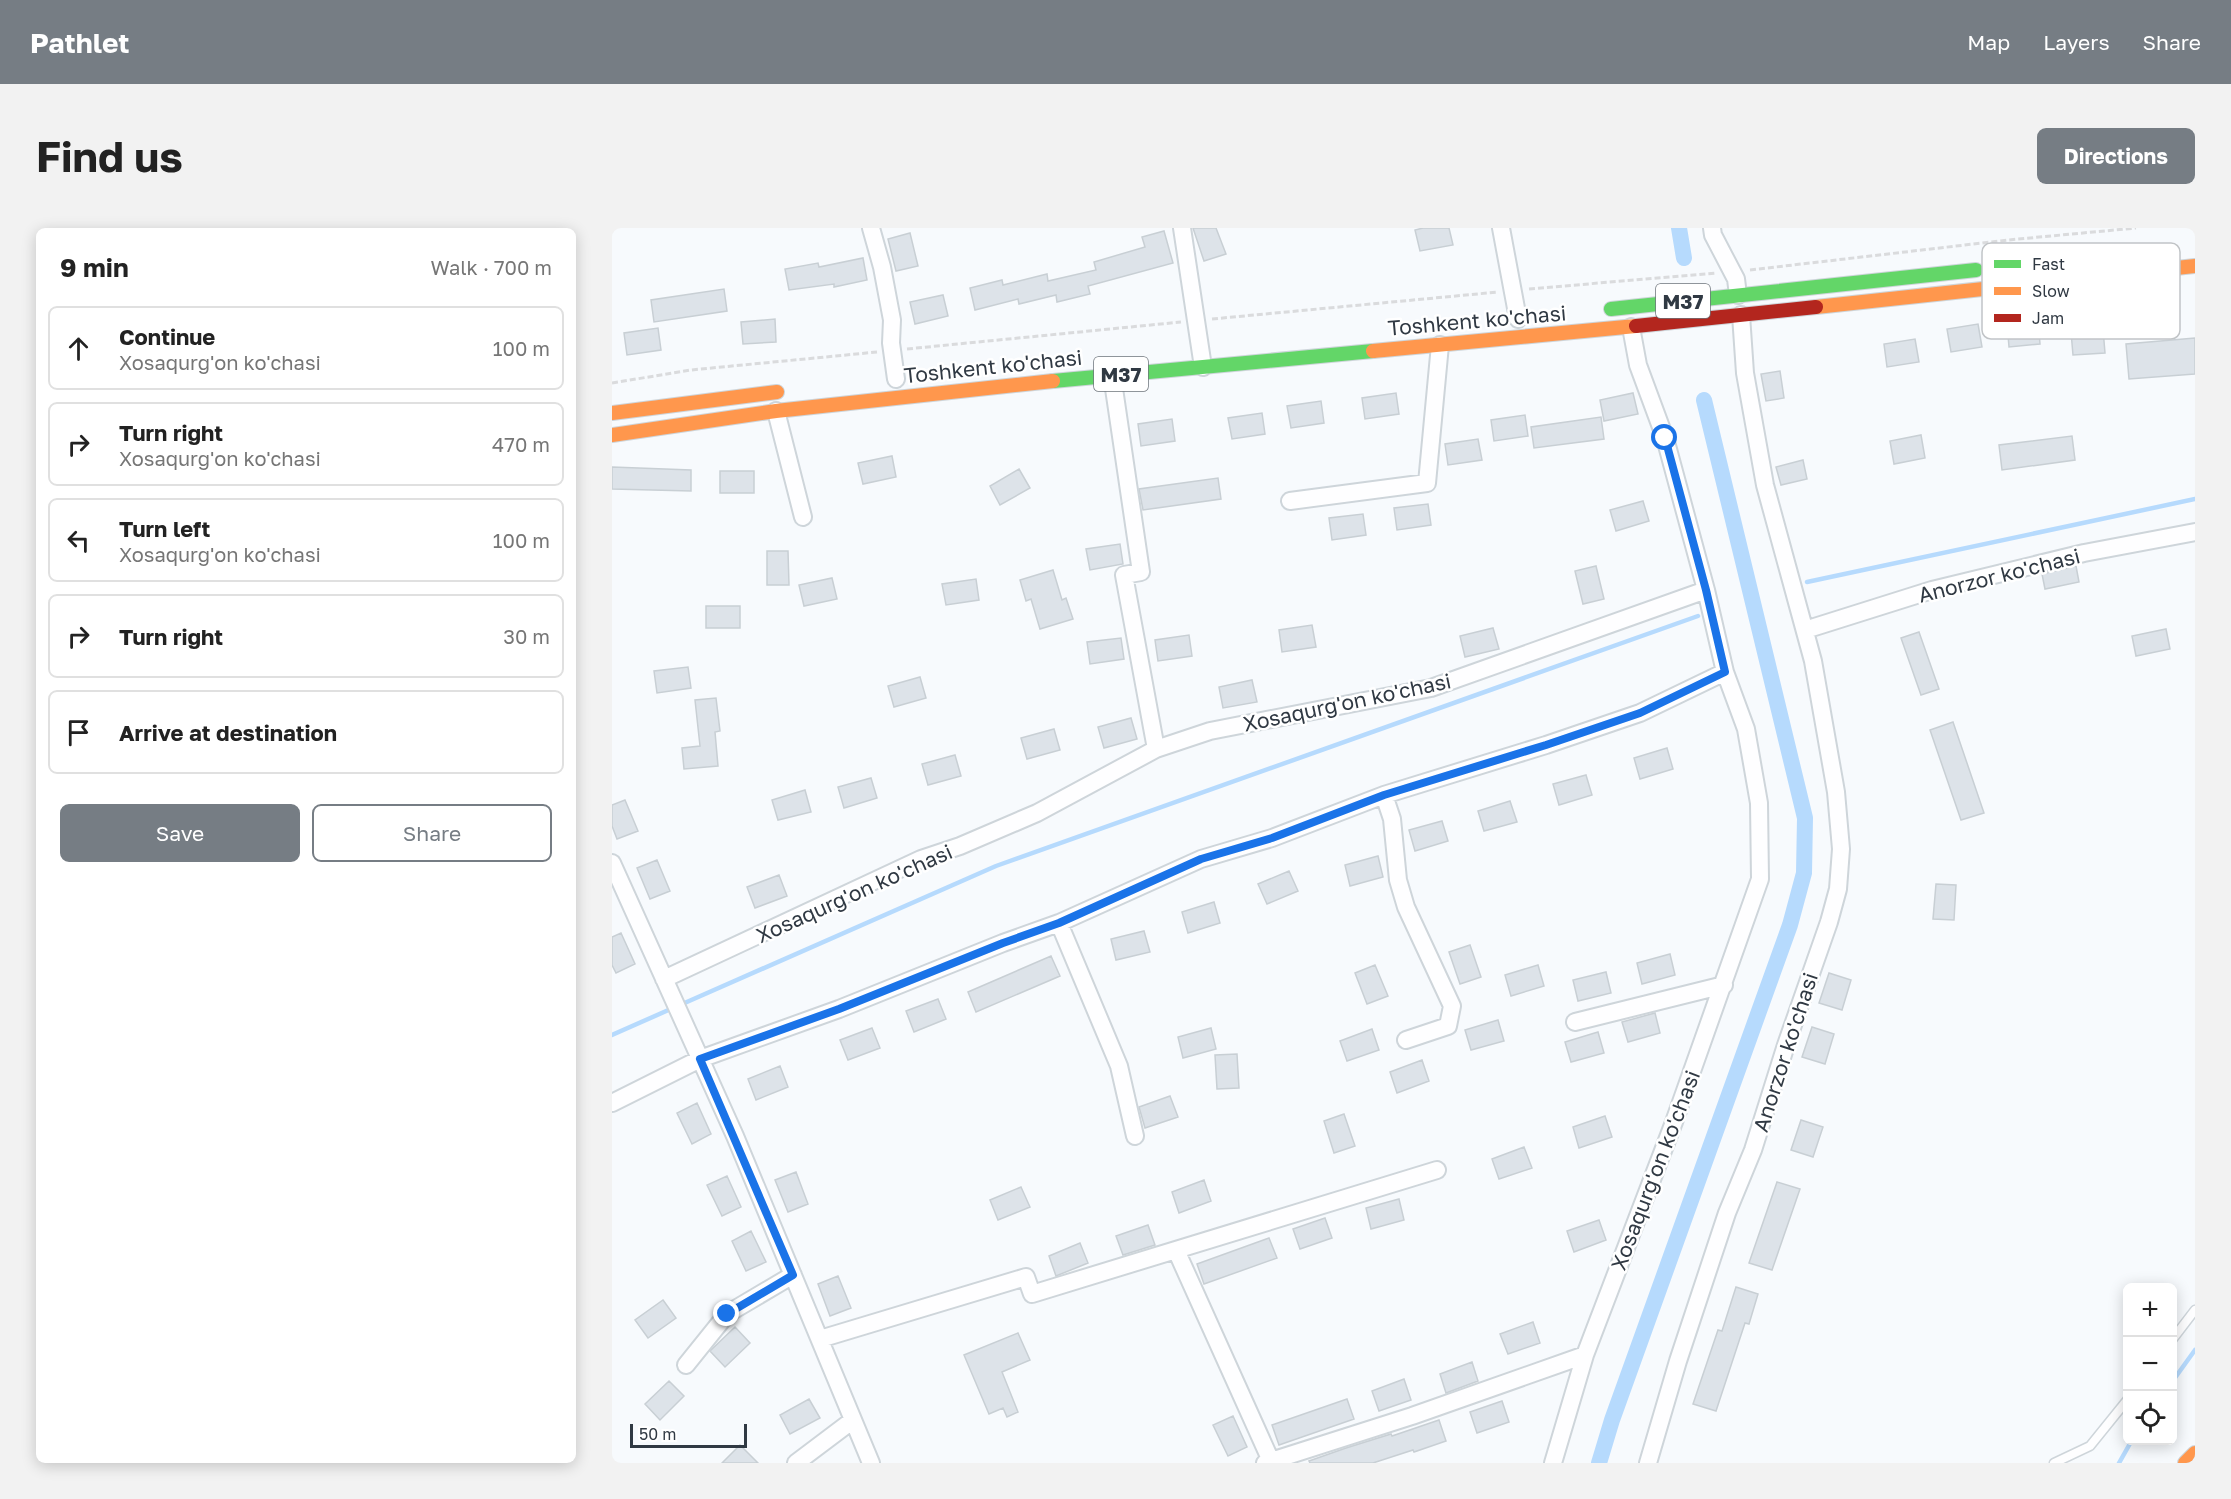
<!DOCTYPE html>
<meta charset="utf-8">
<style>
:root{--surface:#fff;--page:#f2f2f2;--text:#222;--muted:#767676;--line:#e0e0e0;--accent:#767d84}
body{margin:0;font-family:"Golos Text",sans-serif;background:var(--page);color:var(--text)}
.controls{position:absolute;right:18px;bottom:18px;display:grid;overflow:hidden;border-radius:9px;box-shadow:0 3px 15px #0003}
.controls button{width:54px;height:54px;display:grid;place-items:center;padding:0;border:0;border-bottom:2px solid var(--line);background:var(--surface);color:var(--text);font:30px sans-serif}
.scale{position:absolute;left:18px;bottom:15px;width:117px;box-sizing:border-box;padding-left:6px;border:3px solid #303943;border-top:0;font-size:16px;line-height:21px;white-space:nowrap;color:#303943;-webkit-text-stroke:4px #fff;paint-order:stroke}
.stop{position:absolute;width:18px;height:18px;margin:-14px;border:4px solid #1a73e8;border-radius:50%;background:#fff}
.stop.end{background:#1a73e8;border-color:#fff;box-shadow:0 2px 6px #0008}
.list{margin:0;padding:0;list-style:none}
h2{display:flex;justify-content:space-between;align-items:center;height:78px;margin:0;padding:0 24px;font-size:26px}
h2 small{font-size:20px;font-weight:400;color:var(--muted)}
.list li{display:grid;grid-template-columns:39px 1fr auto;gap:18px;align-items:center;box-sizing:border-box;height:84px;margin:0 12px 12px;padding:0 12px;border:2px solid var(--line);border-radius:9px}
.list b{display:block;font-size:22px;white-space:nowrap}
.list p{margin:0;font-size:20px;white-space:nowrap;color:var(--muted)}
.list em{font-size:20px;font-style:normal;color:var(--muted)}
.actions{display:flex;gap:12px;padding:18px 24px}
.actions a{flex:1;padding:14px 0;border:2px solid var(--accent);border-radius:9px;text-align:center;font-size:21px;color:var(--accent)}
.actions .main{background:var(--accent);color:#fff}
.icon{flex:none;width:33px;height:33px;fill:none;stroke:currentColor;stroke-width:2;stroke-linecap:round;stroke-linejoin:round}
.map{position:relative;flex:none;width:1583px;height:1235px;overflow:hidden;border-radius:9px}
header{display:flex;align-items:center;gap:36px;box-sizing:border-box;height:84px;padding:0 30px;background:var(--accent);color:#fff}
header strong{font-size:28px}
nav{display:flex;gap:33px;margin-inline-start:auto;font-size:21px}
.intro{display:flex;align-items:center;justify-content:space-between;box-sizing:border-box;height:144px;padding:0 36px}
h1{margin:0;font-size:42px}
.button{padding:15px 27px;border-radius:9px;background:var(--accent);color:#fff;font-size:21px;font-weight:700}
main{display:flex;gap:36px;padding:0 36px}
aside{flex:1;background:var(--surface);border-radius:9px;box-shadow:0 3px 15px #0003}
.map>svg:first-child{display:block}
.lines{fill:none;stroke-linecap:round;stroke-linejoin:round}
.stream{stroke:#b6dafd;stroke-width:4.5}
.canal{stroke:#b6dafd;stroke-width:16}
.building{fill:#dde3e9;stroke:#c8cfd4;stroke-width:1.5}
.lane-casing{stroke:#ced5da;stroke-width:11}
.street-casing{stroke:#ced5da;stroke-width:20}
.fast-casing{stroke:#ced5da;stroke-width:16}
.slow-casing{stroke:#ced5da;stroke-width:16}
.jam-casing{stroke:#ced5da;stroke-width:16}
.path{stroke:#dadbdd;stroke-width:3;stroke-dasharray:6 3;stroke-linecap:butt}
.lane{stroke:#fefeff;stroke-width:8}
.street{stroke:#fefeff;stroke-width:16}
.fast{stroke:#63d668;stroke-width:14}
.slow{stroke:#ff974d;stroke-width:14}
.jam{stroke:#b3261e;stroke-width:14}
.route{stroke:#1a73e8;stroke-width:8}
.labels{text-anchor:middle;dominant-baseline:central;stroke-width:5;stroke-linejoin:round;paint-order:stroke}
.shield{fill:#fff;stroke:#6e747b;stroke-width:1.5}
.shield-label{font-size:20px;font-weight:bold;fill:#303943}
.street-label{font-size:21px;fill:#303943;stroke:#fff}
.key{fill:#fff;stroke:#c1c4c7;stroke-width:1.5}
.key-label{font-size:16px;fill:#303943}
</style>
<header>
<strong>Pathlet</strong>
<nav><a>Map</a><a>Layers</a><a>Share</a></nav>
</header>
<div class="intro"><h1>Find us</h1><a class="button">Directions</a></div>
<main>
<aside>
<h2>9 min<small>Walk · 700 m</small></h2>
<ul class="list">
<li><svg class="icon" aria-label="ahead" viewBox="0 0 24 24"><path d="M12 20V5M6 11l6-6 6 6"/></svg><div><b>Continue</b><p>Xosaqurg'on ko'chasi</p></div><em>100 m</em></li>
<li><svg class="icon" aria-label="right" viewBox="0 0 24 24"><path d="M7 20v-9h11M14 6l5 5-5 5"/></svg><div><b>Turn right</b><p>Xosaqurg'on ko'chasi</p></div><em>470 m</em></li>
<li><svg class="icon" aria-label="left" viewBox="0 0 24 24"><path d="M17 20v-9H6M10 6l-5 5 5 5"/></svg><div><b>Turn left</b><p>Xosaqurg'on ko'chasi</p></div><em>100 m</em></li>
<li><svg class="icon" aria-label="right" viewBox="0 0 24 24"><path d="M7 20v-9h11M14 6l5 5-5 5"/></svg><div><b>Turn right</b></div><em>30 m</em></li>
<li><svg class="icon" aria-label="arrive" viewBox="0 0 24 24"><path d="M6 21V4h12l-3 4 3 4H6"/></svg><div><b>Arrive at destination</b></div></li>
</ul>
<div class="actions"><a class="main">Save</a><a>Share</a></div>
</aside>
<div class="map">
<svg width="1583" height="1235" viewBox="0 0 1583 1235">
<rect width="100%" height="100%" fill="#f7fafd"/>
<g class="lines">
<path class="stream" d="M1195,354L1583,271
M68,777L384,638L1086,388
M0,807L61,780
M1560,1154L1583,1122
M1507,1235L1520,1212"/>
<path class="canal" d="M1067,0L1072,30
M987,1235L1000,1192L1178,697L1192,645L1193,590L1092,172"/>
</g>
<path class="building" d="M581,0H604L614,26L592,33Z
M811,0H837L841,17L808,23L803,2Z
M552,3L561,35L476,58L478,66L445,74L444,67L407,76L406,71L363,82L358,60L390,52L391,57L435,46L436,53L484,42L482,34L533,19L530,9Z
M298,5L306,38L284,43L276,11Z
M251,30L255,52L222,59V56L177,62L173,41L206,35L207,39Z
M112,61L115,83L42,94L39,72Z
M331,67L336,88L303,96L298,74Z
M163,91L164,114L131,116L129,94Z
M1426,92L1428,116L1397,119L1395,95Z
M1366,96L1370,119L1339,124L1335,101Z
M46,100L49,122L15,127L12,105Z
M1491,101L1493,125L1461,127L1459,104Z
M1583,110V146L1517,151L1514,116Z
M1303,111L1307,134L1275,139L1272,116Z
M1168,143L1172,170L1154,173L1149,146Z
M784,165L787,186L753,191L750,170Z
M1021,165L1026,186L992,193L988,172Z
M709,173L712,195L679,200L675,178Z
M650,185L653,206L620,211L616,190Z
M913,187L916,208L882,213L879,192Z
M989,189L992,211L922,220L919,199Z
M560,191L563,213L529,218L526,196Z
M1309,207L1313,230L1282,236L1278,213Z
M1460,208L1463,232L1390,242L1387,217Z
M866,211L870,232L836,237L833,216Z
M280,228L284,249L251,256L246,235Z
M1191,232L1195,251L1169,257L1164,239Z
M0,239L79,242V263L0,261Z
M407,241L418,260L388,277L378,258Z
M108,243H142V265H108Z
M606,250L609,271L531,282L527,261Z
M1031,273L1037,293L1004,303L998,282Z
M816,276L819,297L785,302L782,280Z
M751,286L754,307L720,312L717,290Z
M508,316L511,336L478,342L474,321Z
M155,323H176L177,357H155Z
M984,338L992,371L971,376L963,343Z
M1464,338L1467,354L1433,361L1430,346Z
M441,342L450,372L454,370L461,391L428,401L419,371L414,373L408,352Z
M220,350L225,371L192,378L187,357Z
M364,351L367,372L334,377L330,356Z
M94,378H128V400H94Z
M700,397L704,419L670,424L667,402Z
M881,400L887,421L853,429L848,408Z
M1554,401L1558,421L1524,428L1520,408Z
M1307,404L1327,461L1309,467L1289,410Z
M577,407L580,428L546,433L543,412Z
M509,410L512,431L478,436L475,414Z
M76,439L79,460L45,465L42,443Z
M308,449L314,470L282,479L276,458Z
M640,452L645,474L611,480L607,459Z
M104,470L108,503L103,504L106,538L72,541L70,520L88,518L83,472Z
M519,490L525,511L492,520L486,499Z
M1341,494L1372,585L1349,592L1318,502Z
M442,501L448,522L415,531L409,510Z
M1055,520L1061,541L1028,551L1022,530Z
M343,527L349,548L316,557L310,536Z
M974,547L980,567L947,577L941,556Z
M259,550L265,570L232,580L226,559Z
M193,562L199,584L166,592L160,572Z
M13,572L26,603L5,611L0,598V577Z
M898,573L905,594L872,603L866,583Z
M830,593L836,613L803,623L797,602Z
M766,628L771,649L738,658L733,637Z
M45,632L58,663L38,671L25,640Z
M677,643L686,663L655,676L646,656Z
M167,647L175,668L143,680L135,659Z
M1324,656L1344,657L1342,692L1321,691Z
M602,674L608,695L576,705L570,684Z
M532,703L538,724L504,732L499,711Z
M9,705L23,736L4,745L0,737V709Z
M858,717L869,749L848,756L837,724Z
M1058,726L1063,747L1030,756L1025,735Z
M439,728L448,748L364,784L356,764Z
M763,737L776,768L755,776L743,745Z
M926,737L932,758L899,768L893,747Z
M994,744L999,765L966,773L961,752Z
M1217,745L1239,752L1230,782L1207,775Z
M326,771L334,791L302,804L294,783Z
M1043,785L1048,805L1016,814L1010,794Z
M886,792L892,813L859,822L853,802Z
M1200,799L1222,806L1213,836L1190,829Z
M260,800L268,820L236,832L228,812Z
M599,800L604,821L571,830L566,809Z
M760,801L767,822L735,833L728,813Z
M986,804L992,825L959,834L953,814Z
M625,826L627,860L605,861L603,827Z
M810,832L817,853L785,865L778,844Z
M168,838L176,859L144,872L136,851Z
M558,868L566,889L533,900L527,879Z
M85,875L99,906L80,916L65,885Z
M732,886L743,918L722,925L712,893Z
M993,888L1000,909L967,920L961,899Z
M1189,892L1211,899L1201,929L1179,922Z
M912,919L920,940L887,951L880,931Z
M184,944L196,976L176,984L163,952Z
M115,948L129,979L110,988L95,957Z
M592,952L599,973L567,985L560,964Z
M1165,954L1188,961L1160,1042L1137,1035Z
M409,959L418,979L386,992L378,972Z
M787,971L792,992L759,1001L754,980Z
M713,990L720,1010L688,1021L681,1001Z
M987,992L994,1012L962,1024L955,1003Z
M536,997L543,1017L511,1027L504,1008Z
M139,1003L154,1034L134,1043L120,1013Z
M657,1010L665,1030L592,1056L585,1036Z
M468,1015L476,1035L444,1048L437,1028Z
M226,1048L239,1080L218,1088L206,1056Z
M1124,1059L1146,1066L1137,1096L1133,1095L1104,1183L1081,1176L1106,1102L1110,1103Z
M51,1072L64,1090L36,1110L23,1092Z
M921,1094L928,1115L896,1126L888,1106Z
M123,1099L138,1115L113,1139L98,1123Z
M406,1105L418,1132L390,1144L406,1184L395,1189L391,1180L377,1186L352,1127Z
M860,1134L866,1153L834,1165L828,1146Z
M792,1151L799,1172L767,1183L760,1163Z
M57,1153L72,1168L48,1192L33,1176Z
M197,1171L208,1190L178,1206L168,1187Z
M735,1171L742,1191L667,1217L660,1197Z
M890,1173L897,1194L865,1205L858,1184Z
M621,1188L635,1219L616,1228L601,1197Z
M827,1192L834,1213L802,1224L801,1222L761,1235H698L697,1233L734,1220L779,1206L780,1208Z
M128,1217L146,1235H110Z"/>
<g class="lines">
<g class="lane-casing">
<path id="lane" d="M1560,1112L1583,1082
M1442,1235L1478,1218L1516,1171"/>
</g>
<g class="street-casing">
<path id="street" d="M259,0L270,39L280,92L279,115L284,151
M570,0L591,139
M889,0L906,91
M1100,0L1101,7L1124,51L1126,67
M500,147L529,344L512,347L544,521
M164,183L191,289
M678,273L815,255L828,117
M1193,402L1320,362L1472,325L1583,304
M772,567L780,591L786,652L794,679L840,778L836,798L794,812
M0,635L123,908L259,1235
M447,695L507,838L523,908
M52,751L309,631L348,618L425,585L544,521L598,503L819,460L1094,362
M963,794L1112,757
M0,875L88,831L227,781L391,715L447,695L589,631L660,610L772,567L934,517L1028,485L1113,444
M564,1022L659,1233L653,1235
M208,1111L414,1049L420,1066L825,942
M74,1137L115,1086L181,1047
M659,1233L800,1188L973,1127
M184,1235L241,1192
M941,1235L973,1127L1062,894L1148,651L1147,575L1134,501L1113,444L1094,362L1053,210L1026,137L1019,99
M1036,1235L1066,1133L1115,985L1141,922L1174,817L1217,694L1226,661L1229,621L1224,564L1201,433L1153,257L1133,145L1129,87"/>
</g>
<g class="fast-casing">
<path id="fast" d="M999,81L1364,42
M441,153L761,123"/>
</g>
<g class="slow-casing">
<path id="slow" d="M1204,79L1583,38
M761,123L1024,98
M0,185L165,164
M0,207L164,183L441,153
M1573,1235L1583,1225"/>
</g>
<g class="jam-casing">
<path id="jam" d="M1024,98L1204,79"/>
</g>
<path class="path" d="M1138,42L1396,12L1524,0
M917,61L1104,45
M600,91L886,64
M295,121L569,94
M0,155L79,142L265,124"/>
<use href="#lane" class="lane"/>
<use href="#street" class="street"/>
<use href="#fast" class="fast"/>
<use href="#slow" class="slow"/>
<use href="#jam" class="jam"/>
</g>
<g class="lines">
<path class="route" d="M115,1086L181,1047L88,831L227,781L391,715L447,695L589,631L660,610L772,567L934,517L1028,485L1113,444L1094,362L1053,210"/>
</g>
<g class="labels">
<g class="shield">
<rect x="1044" y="56" width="54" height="34" rx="4.5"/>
<rect x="482" y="129" width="54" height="34" rx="4.5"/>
</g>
<g class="shield-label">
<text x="1071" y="73">M37</text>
<text x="509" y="146">M37</text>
</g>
<g class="street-label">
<text transform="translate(865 92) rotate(-5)">Toshkent ko'chasi</text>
<text transform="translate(381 138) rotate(-6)">Toshkent ko'chasi</text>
<text transform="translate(1387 347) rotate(-14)">Anorzor ko'chasi</text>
<text transform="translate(735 474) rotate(-12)">Xosaqurg'on ko'chasi</text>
<text transform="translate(242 665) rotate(-24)">Xosaqurg'on ko'chasi</text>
<text transform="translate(1173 824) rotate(-72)">Anorzor ko'chasi</text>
<text transform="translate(1043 942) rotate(-69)">Xosaqurg'on ko'chasi</text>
</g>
</g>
<rect x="1370" y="15" width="198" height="96" rx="9" class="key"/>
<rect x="1382" y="32" width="27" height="8" fill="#63d668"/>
<rect x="1382" y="59" width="27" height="8" fill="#ff974d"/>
<rect x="1382" y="86" width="27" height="8" fill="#b3261e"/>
<g class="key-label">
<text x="1420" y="42">Fast</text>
<text x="1420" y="69">Slow</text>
<text x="1420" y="96">Jam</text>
</g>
</svg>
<div class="controls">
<button>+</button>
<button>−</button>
<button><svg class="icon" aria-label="locate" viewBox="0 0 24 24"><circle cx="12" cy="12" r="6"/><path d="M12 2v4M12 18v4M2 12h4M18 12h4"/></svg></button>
</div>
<div class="scale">50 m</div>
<div class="stop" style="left:1053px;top:210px"></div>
<div class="stop end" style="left:115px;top:1086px"></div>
</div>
</main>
